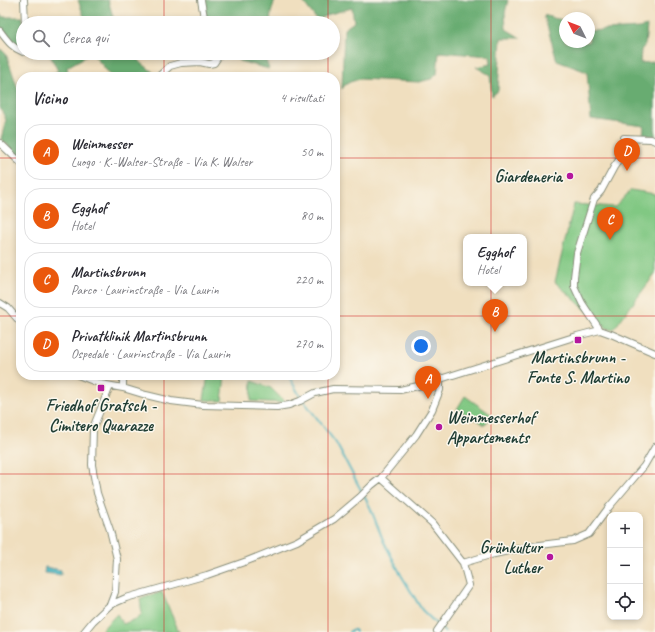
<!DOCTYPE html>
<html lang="it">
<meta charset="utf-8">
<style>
:root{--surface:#fff;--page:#f7f7f7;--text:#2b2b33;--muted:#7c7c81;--line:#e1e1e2;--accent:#ea580c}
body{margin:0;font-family:Caveat,sans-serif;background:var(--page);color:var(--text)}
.controls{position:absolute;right:12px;bottom:12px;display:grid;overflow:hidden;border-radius:8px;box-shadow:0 2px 6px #0003}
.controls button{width:36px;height:36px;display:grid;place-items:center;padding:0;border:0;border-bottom:1px solid var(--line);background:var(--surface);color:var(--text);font:20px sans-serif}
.compass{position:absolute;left:559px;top:12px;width:36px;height:36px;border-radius:50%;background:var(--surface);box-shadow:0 2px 6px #0003;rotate:312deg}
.you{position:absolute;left:421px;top:346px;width:14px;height:14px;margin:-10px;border:3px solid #fff;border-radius:50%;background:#1a73e8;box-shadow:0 0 0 6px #1a73e833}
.badge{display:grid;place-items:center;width:26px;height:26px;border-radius:50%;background:var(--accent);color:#fff;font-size:13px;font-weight:700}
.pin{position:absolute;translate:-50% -33px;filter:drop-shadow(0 1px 2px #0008)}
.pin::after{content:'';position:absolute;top:21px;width:14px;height:12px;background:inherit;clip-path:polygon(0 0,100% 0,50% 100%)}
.popup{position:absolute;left:463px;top:234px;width:64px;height:52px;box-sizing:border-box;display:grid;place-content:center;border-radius:8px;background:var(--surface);filter:drop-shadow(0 1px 3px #0005);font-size:13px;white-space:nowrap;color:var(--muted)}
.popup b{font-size:15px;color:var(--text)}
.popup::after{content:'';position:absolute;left:50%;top:100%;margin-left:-8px;border:8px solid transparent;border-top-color:var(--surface)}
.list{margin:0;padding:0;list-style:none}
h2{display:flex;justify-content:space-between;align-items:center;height:52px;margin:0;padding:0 16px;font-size:17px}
h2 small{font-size:13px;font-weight:400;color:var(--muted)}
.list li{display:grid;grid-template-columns:26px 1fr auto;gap:12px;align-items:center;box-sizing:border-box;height:56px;margin:0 8px 8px;padding:0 8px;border:1px solid var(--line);border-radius:16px}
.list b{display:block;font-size:15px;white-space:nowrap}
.list p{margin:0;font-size:13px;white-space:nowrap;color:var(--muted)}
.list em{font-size:13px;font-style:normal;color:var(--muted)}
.icon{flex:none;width:22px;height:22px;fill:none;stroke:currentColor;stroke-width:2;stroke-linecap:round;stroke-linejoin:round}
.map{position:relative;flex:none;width:655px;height:632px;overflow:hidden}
.search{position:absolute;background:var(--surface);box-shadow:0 2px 6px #0003;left:16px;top:16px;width:324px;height:44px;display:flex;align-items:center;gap:10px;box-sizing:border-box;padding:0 14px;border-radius:22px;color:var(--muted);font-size:15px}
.panel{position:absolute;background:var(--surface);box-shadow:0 2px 6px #0003;left:16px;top:72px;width:324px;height:308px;border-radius:16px}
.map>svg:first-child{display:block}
.green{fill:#81c883;stroke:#50825c}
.forest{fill:#68ac71;stroke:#447452}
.water{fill:#3eaeba;stroke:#2e7677}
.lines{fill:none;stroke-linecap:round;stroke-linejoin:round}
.stream{stroke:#3eaeba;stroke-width:2}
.minor-casing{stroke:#888e7a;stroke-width:8}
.minor{stroke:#fff;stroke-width:6}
.grid{fill:none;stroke:#d62828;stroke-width:1;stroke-opacity:0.55}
.poi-dot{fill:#b5179e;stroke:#fbf7ec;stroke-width:1.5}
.labels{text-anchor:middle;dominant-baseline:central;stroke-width:3;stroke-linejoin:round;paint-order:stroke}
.poi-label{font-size:17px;font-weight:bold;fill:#1f3d34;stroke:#fbf7ec;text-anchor:end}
</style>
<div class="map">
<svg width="655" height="632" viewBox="0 0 655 632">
<rect width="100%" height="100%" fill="#fbf7ec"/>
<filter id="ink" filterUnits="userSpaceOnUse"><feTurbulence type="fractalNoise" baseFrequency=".025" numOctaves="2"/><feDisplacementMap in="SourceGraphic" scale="8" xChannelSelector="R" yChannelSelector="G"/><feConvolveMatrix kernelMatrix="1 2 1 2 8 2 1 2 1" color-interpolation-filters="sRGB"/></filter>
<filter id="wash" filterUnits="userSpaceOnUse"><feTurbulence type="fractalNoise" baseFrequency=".012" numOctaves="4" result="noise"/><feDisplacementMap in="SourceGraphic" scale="16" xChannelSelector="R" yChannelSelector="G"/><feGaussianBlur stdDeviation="0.9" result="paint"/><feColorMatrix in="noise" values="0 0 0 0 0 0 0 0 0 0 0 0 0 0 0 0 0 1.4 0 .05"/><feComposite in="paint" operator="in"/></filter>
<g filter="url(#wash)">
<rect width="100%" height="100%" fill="#f0dfbf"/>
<path class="green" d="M631,190L655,194V274L613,330L606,328L555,282L574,204L615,207Z
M208,375H225L222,401L204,400Z
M252,381L271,388L286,403L251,401Z
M465,396L492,415L485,425L457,409Z
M162,592L179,632H100L108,623L117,614L123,624L136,619L142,614L140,599Z"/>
<path class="forest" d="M78,0H108L115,23H99L98,19H85Z
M203,0H275L271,13L270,23H207Z
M305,0H508L505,13L506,29L521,38H501L498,91L492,96L490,75L476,67L491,64L490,56L439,52L437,74L431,79L419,82L360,79L350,82L345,85L342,89L344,29L354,22L352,8L330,14L317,20L304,3Z
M0,14L3,17H23V48L16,46L0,27Z
M544,15L553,18L563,20L562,28L565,29V42H589V31L639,28L647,26L645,45L641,50L640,63L655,62V136L643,135L644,126L591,119L587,72L557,61Z
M0,48L6,54L21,98V158L1,139L6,120L0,107Z
M49,53H129L154,73L152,77H112L92,53L67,67L69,77H47V76L58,71Z
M235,53H276L265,58L269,69L239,61L236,57Z"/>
<path class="water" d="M45,567L61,570V575L44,573Z"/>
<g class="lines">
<path class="stream" d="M288,375L300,396L336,443L362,492
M364,496L370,507L383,540L401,575L422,610L445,632
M349,632L352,630H355L356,632"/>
</g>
</g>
<g filter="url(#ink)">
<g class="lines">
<g class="minor-casing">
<path id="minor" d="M24,0L25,23
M201,0L205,23
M0,31C7,40 12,48 23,52
M178,53L187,54L196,53
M158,77L170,66L181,63L200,62L209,64L214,63L218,57L219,53
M0,143L21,163
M0,303L8,308L21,323
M600,330L582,303L574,286V277L577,253L594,199L601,191L614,167L624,153V138L651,139L655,141
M600,330L611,334L655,353
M78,375L101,384L123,388L146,395L171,401L203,405L277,407L289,405L300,401L315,393L333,389L400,390L418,386L577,336L600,330
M123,388V375
M381,478L432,523L463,563
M110,605L115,592L117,559L110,530L97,493L92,465L93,428L110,386
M437,631L469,585L463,563L490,555L532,546L573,541L589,534L609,507L644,466L655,447
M84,632L93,621L110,605L126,598L207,575L247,561L297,541L334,519L360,497L372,485L381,478L416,435L432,410L440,390V379"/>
</g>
<use href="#minor" class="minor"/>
</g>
</g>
<path class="grid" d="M164,0V23M328,0V23M491,0V632M164,53V77M328,53V77M0,158H21M335,158H655M0,316H21M335,316H655M164,375V632M328,375V632M0,474H655"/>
<g class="poi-dot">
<circle cx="570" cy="176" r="4"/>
<rect x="574" y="336" width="8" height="8" rx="2"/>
<rect x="97" y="384" width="8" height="8" rx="2"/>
<circle cx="439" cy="427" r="4"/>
<circle cx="550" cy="557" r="4"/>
</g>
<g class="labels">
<g class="poi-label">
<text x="562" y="176">Giardeneria</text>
<text x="578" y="357" text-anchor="middle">Martinsbrunn -<tspan x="578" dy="20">Fonte S. Martino</tspan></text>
<text x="101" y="405" text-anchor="middle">Friedhof Gratsch -<tspan x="101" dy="20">Cimitero Quarazze</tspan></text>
<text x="447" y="417" text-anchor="start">Weinmesserhof<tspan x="447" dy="20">Appartements</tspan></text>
<text x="542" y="547">Grünkultur<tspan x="542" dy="20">Luther</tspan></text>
</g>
</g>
</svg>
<div class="controls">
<button>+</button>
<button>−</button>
<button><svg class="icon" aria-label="locate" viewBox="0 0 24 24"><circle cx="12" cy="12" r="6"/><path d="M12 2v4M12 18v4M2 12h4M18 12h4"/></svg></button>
</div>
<svg class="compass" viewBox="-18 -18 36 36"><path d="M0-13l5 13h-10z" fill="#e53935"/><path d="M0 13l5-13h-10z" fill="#7c7c81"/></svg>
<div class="you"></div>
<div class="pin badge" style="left:428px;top:399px">A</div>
<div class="pin badge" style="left:495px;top:332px">B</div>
<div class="popup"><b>Egghof</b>Hotel</div>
<div class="pin badge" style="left:610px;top:240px">C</div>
<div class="pin badge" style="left:627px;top:171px">D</div>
<div class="search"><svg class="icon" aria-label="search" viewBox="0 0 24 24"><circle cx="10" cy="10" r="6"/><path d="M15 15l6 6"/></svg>Cerca qui</div>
<section class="panel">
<h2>Vicino<small>4 risultati</small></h2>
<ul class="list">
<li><span class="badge">A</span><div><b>Weinmesser</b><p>Luogo · K.-Walser-Straße - Via K. Walser</p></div><em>50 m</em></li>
<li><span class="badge">B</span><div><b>Egghof</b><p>Hotel</p></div><em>80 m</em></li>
<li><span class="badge">C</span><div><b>Martinsbrunn</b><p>Parco · Laurinstraße - Via Laurin</p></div><em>220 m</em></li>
<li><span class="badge">D</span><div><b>Privatklinik Martinsbrunn</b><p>Ospedale · Laurinstraße - Via Laurin</p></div><em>270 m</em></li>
</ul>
</section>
</div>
